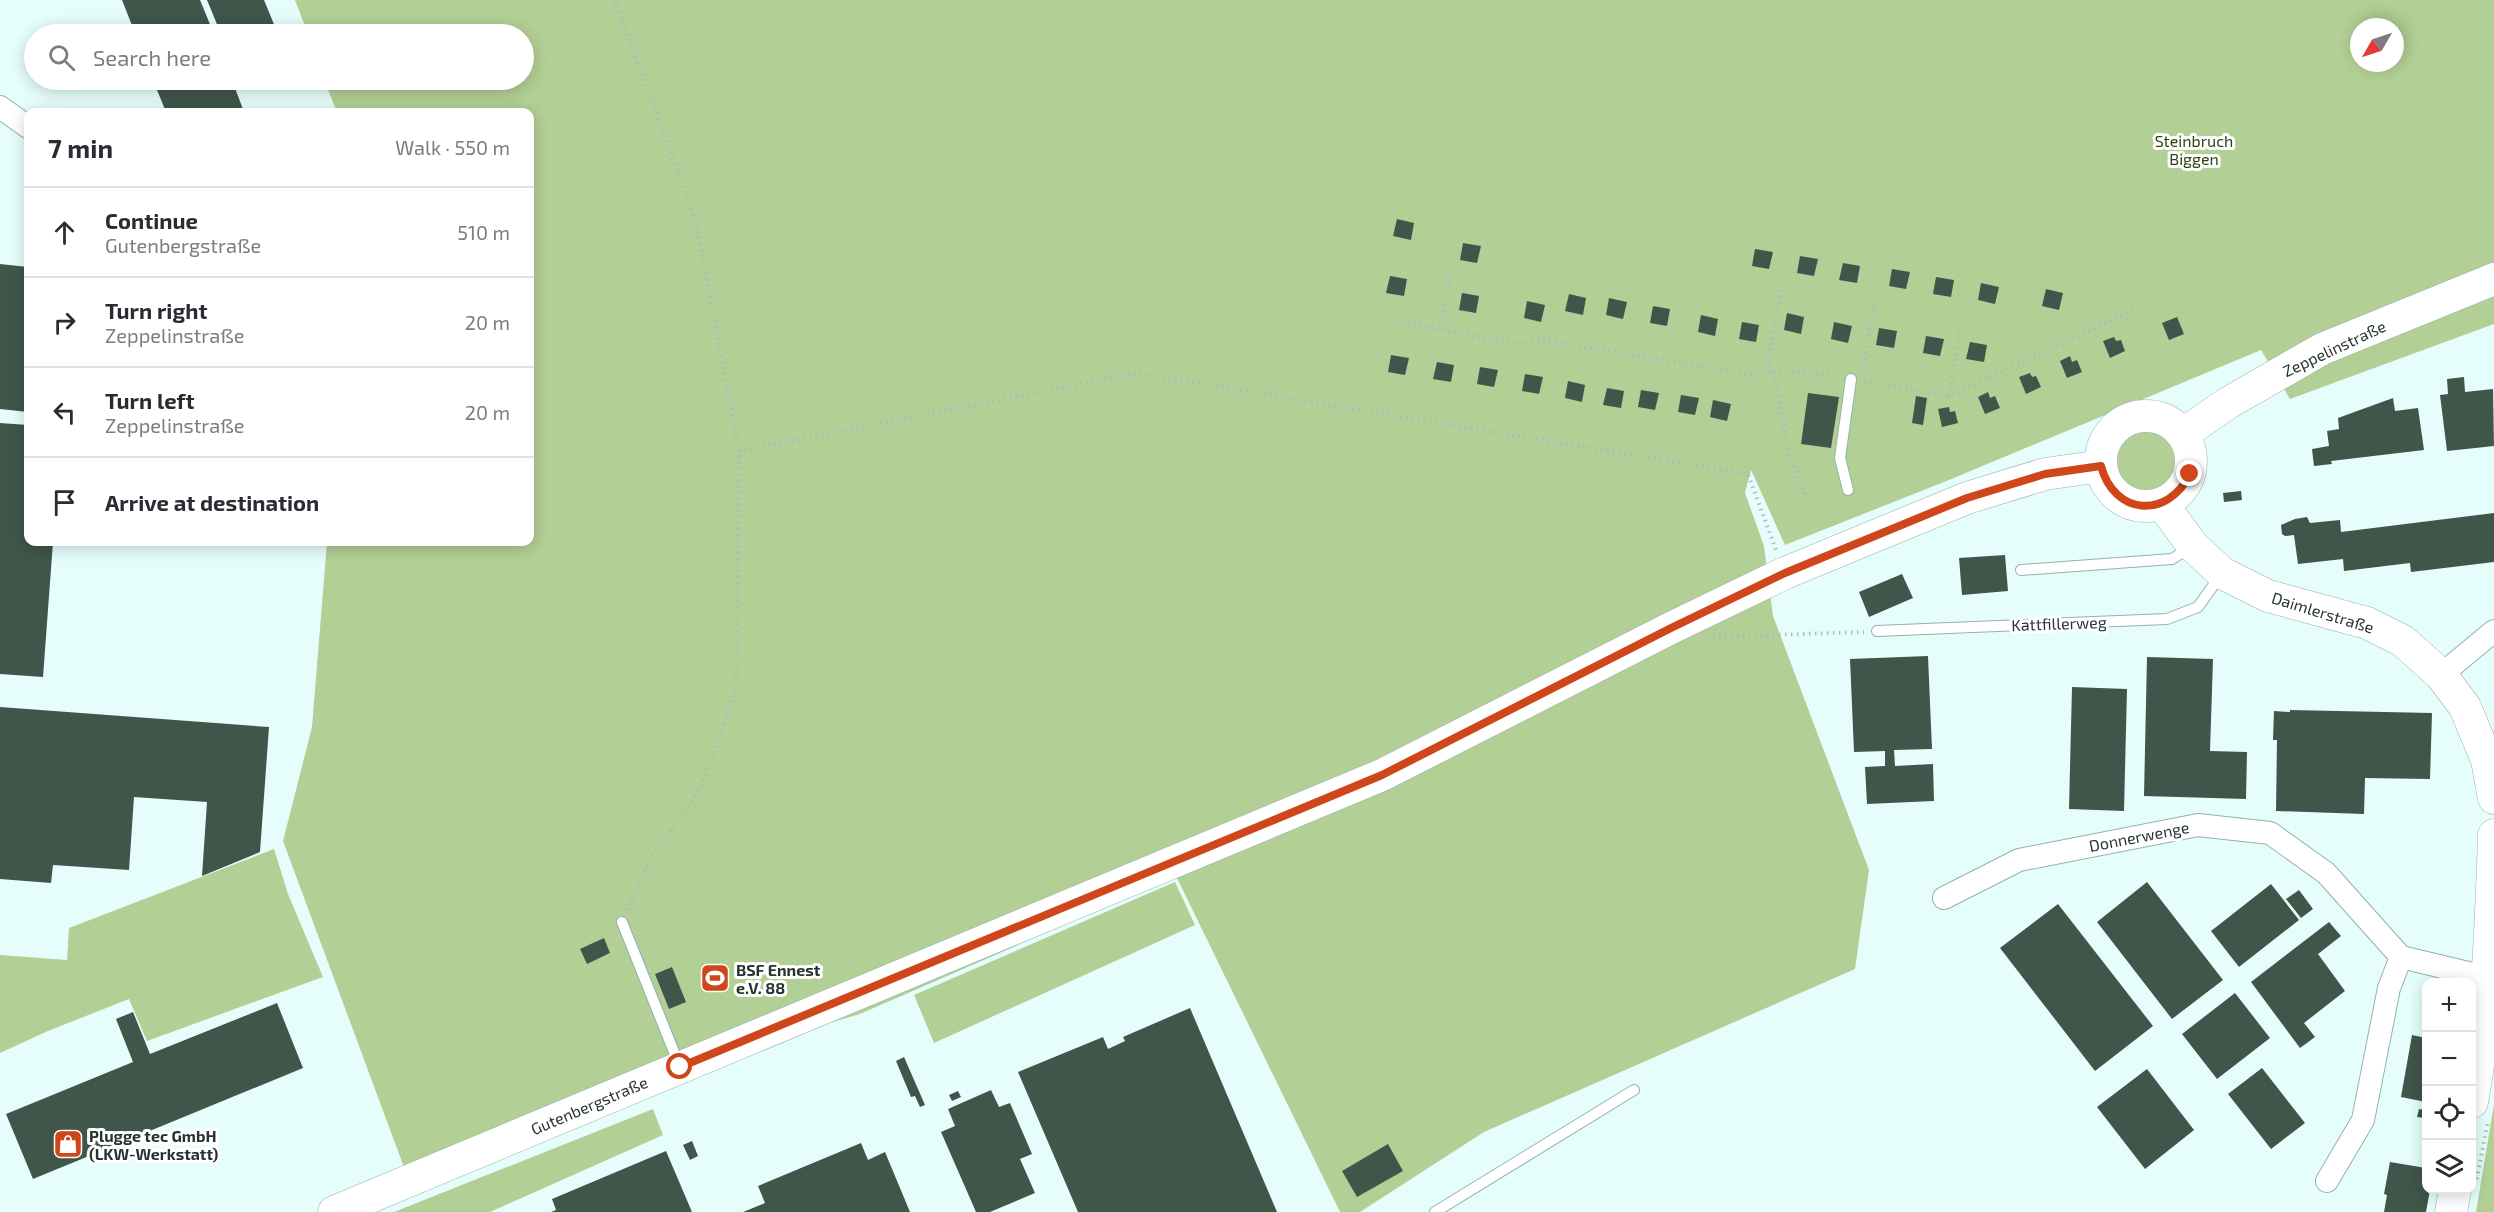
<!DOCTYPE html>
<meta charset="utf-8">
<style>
:root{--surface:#fff;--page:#f7f7f7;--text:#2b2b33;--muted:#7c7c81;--line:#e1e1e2}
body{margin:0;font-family:"Exo 2",sans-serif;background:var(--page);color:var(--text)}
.controls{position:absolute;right:18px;bottom:18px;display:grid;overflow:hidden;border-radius:12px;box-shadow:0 3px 15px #0003}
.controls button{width:54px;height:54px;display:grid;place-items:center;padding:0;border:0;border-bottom:2px solid var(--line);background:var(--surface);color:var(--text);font:30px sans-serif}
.compass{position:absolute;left:2350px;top:18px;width:54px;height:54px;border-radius:50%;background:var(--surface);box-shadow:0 3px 15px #0003;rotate:231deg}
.stop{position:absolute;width:18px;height:18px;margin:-14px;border:4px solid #ce4619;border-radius:50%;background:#fff}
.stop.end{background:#ce4619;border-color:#fff;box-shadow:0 2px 6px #0008}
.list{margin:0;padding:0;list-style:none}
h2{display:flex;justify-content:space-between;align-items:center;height:78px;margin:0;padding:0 24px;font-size:26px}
h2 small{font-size:20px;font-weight:400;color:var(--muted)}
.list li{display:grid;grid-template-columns:39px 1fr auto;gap:18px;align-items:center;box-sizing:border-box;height:90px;padding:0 24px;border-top:2px solid var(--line)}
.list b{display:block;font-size:22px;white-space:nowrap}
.list p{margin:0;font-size:20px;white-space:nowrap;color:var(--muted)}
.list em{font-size:20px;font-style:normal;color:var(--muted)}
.icon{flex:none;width:33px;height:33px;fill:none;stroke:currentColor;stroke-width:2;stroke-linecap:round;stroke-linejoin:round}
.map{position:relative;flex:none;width:2494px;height:1212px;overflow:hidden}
.search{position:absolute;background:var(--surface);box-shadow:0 3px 15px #0003;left:24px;top:24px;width:510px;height:66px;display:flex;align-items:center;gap:15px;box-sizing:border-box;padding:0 21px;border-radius:33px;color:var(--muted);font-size:22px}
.panel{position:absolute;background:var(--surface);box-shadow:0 3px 15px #0003;left:24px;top:108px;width:510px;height:438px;border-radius:12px}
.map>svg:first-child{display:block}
.green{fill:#b2cf95;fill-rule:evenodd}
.building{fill:#40564a}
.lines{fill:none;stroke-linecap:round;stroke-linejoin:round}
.lane-casing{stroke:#93b1af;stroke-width:12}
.street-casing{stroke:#93b1af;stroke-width:24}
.secondary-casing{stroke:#93b1af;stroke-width:33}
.path{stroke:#a9bebc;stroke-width:4;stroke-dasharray:1.5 4.5;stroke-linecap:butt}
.lane{stroke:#fff;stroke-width:10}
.street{stroke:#fff;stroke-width:22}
.secondary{stroke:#fff;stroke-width:32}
.route{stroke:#ce4619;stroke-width:8}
.labels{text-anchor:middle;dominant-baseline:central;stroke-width:6;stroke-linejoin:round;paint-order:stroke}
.park-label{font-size:16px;fill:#2d440e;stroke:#fff}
.street-label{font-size:16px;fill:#283433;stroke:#fff}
.poi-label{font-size:16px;font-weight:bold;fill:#283433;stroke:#fff;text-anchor:start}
</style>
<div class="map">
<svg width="2494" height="1212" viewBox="0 0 2494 1212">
<rect width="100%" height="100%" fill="#e5fefc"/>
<path class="green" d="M295,0H2494V324L2290,399L2261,350L1949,480L1785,545L1751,470L1745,493L1764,546L1773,616L1869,870L1855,969L1484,1132L1360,1212H1340L1176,876L860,1014L680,1067L405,1170L283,841L312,727L327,542H530V112H337L324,80H524V34H308ZM2359,27H2395V63H2359Z
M2116 459a32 32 0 1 1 64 0a32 32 0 1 1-64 0Z
M274,849L288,894L323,977L147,1041L129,999L48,1031L0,1053V955L67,960L69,928Z
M1175,882L1195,925L934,1043L914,995Z
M2494,1104V1212H2476Z
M653,1109L663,1135L490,1212H394Z"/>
<path class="building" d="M122,0H200L214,34H117L133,28Z
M207,0H264L278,34H221Z
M153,80H232L244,112H166Z
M1397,219L1414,223L1411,240L1393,236Z
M1463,243L1481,246L1477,263L1460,260Z
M1755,249L1773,252L1769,269L1752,266Z
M1800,256L1818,259L1814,276L1797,273Z
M1843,263L1860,266L1857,283L1839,280Z
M0,264L28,267V412L0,409Z
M1892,269L1910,272L1906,289L1889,286Z
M1390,276L1407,279L1404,296L1386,293Z
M1936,277L1954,280L1951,297L1933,294Z
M1981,283L1999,287L1995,304L1978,300Z
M2046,289L2063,293L2059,310L2042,306Z
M1462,293L1479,296L1476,313L1459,310Z
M1569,294L1586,298L1583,315L1565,311Z
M1609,298L1627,302L1623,319L1606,315Z
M1527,301L1545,305L1541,322L1524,318Z
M1653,306L1670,309L1667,326L1650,323Z
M1787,313L1804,317L1801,334L1784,330Z
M1701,315L1718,319L1715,336L1698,332Z
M2177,317L2184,334L2169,340L2162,323Z
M1742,322L1759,325L1756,342L1739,339Z
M1834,322L1852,326L1848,343L1831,339Z
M1879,328L1897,331L1894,348L1876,345Z
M1926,336L1944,339L1940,356L1923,353Z
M2114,337L2116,341L2121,340L2125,351L2110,358L2103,341Z
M1970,342L1987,345L1984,362L1966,359Z
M1391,355L1409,358L1405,375L1388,372Z
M2070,356L2072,362L2077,360L2082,372L2067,378L2060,361Z
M1437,362L1454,365L1451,382L1433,379Z
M1480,367L1498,370L1494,387L1477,384Z
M2030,373L2032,377L2036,376L2041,387L2026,394L2019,377Z
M1525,374L1543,377L1539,394L1522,391Z
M2464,377L2465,392L2493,389L2494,446L2447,451L2440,395L2448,394L2447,379Z
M1568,381L1585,385L1582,402L1565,398Z
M1607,388L1624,391L1621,408L1603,405Z
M1641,390L1659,393L1655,410L1638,407Z
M1988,392L1990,398L1995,396L2000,408L1985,414L1978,397Z
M1808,393L1839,397L1831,448L1801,444Z
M1681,395L1699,398L1695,415L1678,412Z
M1916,396L1927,398L1923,425L1912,423Z
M2393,398L2395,411L2418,408L2424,450L2331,461L2332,464L2314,466L2312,449L2329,446L2327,431L2339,429L2338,418Z
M1713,400L1731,404L1727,421L1710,417Z
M1949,407L1950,412L1955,411L1958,423L1942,427L1938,409Z
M0,423L28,425V542H53L43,677L0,674Z
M2241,491L2242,500L2224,502L2223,493Z
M2494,513V562L2411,572L2410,563L2344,571L2343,559L2298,564L2294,535L2285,536L2282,534L2281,525L2295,519L2307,517L2310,523L2340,520L2341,532Z
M2005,555L2008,591L1962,595L1959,558Z
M1902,574L1913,598L1869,617L1859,592Z
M1928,656L1932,749L1894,750L1895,766L1933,764L1934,801L1867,804L1865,767L1885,766V751L1854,752L1850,659Z
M2147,657L2213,659L2210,751L2247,752L2246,799L2144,796Z
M2072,687L2127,689L2124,811L2069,809Z
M0,707L269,727L260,852L202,876L207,802L134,797L129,870L53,865L51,883L0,879Z
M2290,710L2432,713L2430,779L2365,778L2364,814L2276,811L2277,740H2273L2274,711L2290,712Z
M2147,882L2223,980L2172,1019L2097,922Z
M2271,884L2299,920L2239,967L2211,931Z
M2299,890L2313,909L2301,918L2286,899Z
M2058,904L2153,1026L2095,1071L2000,948Z
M2329,922L2341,936L2318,954L2345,991L2304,1023L2315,1037L2300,1048L2251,982Z
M604,938L610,953L587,964L580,949Z
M672,967L686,1002L669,1009L655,974Z
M2235,993L2270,1038L2217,1079L2182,1034Z
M277,1003L303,1068L33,1179L6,1114L133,1062L116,1019L133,1012L150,1054Z
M1190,1008L1277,1212H1078L1018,1072L1103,1037L1108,1049L1125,1041L1123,1037Z
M2412,1035L2426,1038V1102L2401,1097Z
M904,1057L925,1105L920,1107L915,1096L911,1097L896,1061Z
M2262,1068L2305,1123L2271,1149L2228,1094Z
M2147,1069L2194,1130L2145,1169L2097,1107Z
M991,1090L999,1107L1010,1103L1032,1154L1020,1159L1035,1193L990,1212H976L941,1132L955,1126L948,1109Z
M958,1091L961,1097L952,1101L949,1095Z
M2419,1109L2426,1110L2425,1118L2417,1117Z
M692,1141L698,1156L690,1160L683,1145Z
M861,1143L868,1160L885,1152L910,1212H743L765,1203L758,1186Z
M1388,1144L1403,1171L1357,1197L1342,1171Z
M666,1151L692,1212H551L556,1210L552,1199Z
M2390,1162L2426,1168V1190H2430L2426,1212H2384L2387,1195L2384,1194Z"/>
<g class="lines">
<g class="lane-casing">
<path id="lane" d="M1848,490L1840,458L1851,379
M2021,570L2172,559L2191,547
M1877,631L2167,619L2198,607L2220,576
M622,922L680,1067
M1435,1212L1634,1090"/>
</g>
<g class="street-casing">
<path id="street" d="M0,107L28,127
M2441,675L2494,631
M1944,898L2019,860L2198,825L2270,833L2326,873L2401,957L2489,978
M2327,1181L2363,1120L2389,988L2401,957"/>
</g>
<g class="secondary-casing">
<path id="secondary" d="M2101 461a45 45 0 1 1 90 0a45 45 0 1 1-90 0Z
M2183,434L2228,403L2322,349L2494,279
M2162,504L2193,546L2222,573L2268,596L2367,623L2403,641L2441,675L2465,707L2487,760L2494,798
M2472,1102C2488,1014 2491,925 2494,835
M334,1212L1382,775L1671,628L1785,573L1967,498L2045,474L2101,466
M2451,1212L2455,1190"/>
</g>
<path class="path" d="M615,0L696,222L739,451L736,693L698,792L652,856L627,911
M1781,290L1768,362L1775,380L1789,453L1809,505
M1390,319L1516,344L1543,340L1754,375C1784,367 1809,372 1839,377
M1439,329L1451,273
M1862,371L1874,305
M1864,381L1949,396L2134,310
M1949,396L1962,319
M739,451L1137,373L1748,474L1776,550
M1713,637L1864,632
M2477,1179L2488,1121"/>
<use href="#lane" class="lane"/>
<use href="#street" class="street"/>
<use href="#secondary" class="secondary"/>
</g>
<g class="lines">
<path class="route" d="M680,1067L1382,775L1671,628L1785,573L1967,498L2045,474L2101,466C2114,515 2167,520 2190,474"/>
</g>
<defs>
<g id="stadium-square" transform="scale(1.5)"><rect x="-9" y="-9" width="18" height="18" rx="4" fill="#ce4619" stroke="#fff"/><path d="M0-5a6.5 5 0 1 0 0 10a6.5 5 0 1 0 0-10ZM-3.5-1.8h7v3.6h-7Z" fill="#fff"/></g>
<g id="shop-square" transform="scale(1.5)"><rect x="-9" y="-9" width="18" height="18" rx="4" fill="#ce4619" stroke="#fff"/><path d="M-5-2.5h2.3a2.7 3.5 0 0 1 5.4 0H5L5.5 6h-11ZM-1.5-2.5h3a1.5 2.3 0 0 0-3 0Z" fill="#fff"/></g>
</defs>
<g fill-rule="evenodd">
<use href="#stadium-square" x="715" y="978"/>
<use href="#shop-square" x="68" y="1144"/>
</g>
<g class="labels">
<g class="park-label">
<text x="2194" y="140">Steinbruch<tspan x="2194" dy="18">Biggen</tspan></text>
</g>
<g class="street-label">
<text transform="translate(2334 348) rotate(-25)">Zeppelinstraße</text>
<text transform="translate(2323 612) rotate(17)">Daimlerstraße</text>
<text transform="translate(2059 623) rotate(-2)">Kattfillerweg</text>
<text transform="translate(2139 836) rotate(-11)">Donnerwenge</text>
<text transform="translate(589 1105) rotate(-23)">Gutenbergstraße</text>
</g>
<g class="poi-label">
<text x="736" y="969">BSF Ennest<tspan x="736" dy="18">e.V. 88</tspan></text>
<text x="89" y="1135">Plugge tec GmbH<tspan x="89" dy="18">(LKW-Werkstatt)</tspan></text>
</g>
</g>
</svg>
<div class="controls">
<button>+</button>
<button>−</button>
<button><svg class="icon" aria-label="locate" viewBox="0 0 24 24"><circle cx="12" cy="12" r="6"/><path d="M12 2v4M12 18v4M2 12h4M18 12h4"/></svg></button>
<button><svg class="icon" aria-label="layers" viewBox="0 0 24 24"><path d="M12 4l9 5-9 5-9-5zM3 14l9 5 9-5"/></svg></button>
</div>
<svg class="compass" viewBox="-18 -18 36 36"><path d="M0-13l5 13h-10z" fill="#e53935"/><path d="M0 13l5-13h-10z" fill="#7c7c81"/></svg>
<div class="stop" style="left:680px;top:1067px"></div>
<div class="stop end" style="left:2190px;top:474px"></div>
<div class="search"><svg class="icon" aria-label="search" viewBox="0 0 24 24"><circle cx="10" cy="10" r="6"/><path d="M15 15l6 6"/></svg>Search here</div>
<section class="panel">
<h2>7 min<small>Walk · 550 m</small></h2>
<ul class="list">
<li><svg class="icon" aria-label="ahead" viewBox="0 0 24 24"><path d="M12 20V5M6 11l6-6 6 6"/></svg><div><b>Continue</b><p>Gutenbergstraße</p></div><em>510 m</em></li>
<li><svg class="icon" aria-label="right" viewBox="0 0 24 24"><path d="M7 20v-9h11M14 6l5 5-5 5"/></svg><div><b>Turn right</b><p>Zeppelinstraße</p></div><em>20 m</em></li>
<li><svg class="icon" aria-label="left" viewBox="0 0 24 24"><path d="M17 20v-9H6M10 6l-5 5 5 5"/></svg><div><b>Turn left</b><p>Zeppelinstraße</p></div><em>20 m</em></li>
<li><svg class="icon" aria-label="arrive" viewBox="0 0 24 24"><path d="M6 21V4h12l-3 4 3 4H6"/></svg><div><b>Arrive at destination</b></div></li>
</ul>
</section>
</div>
